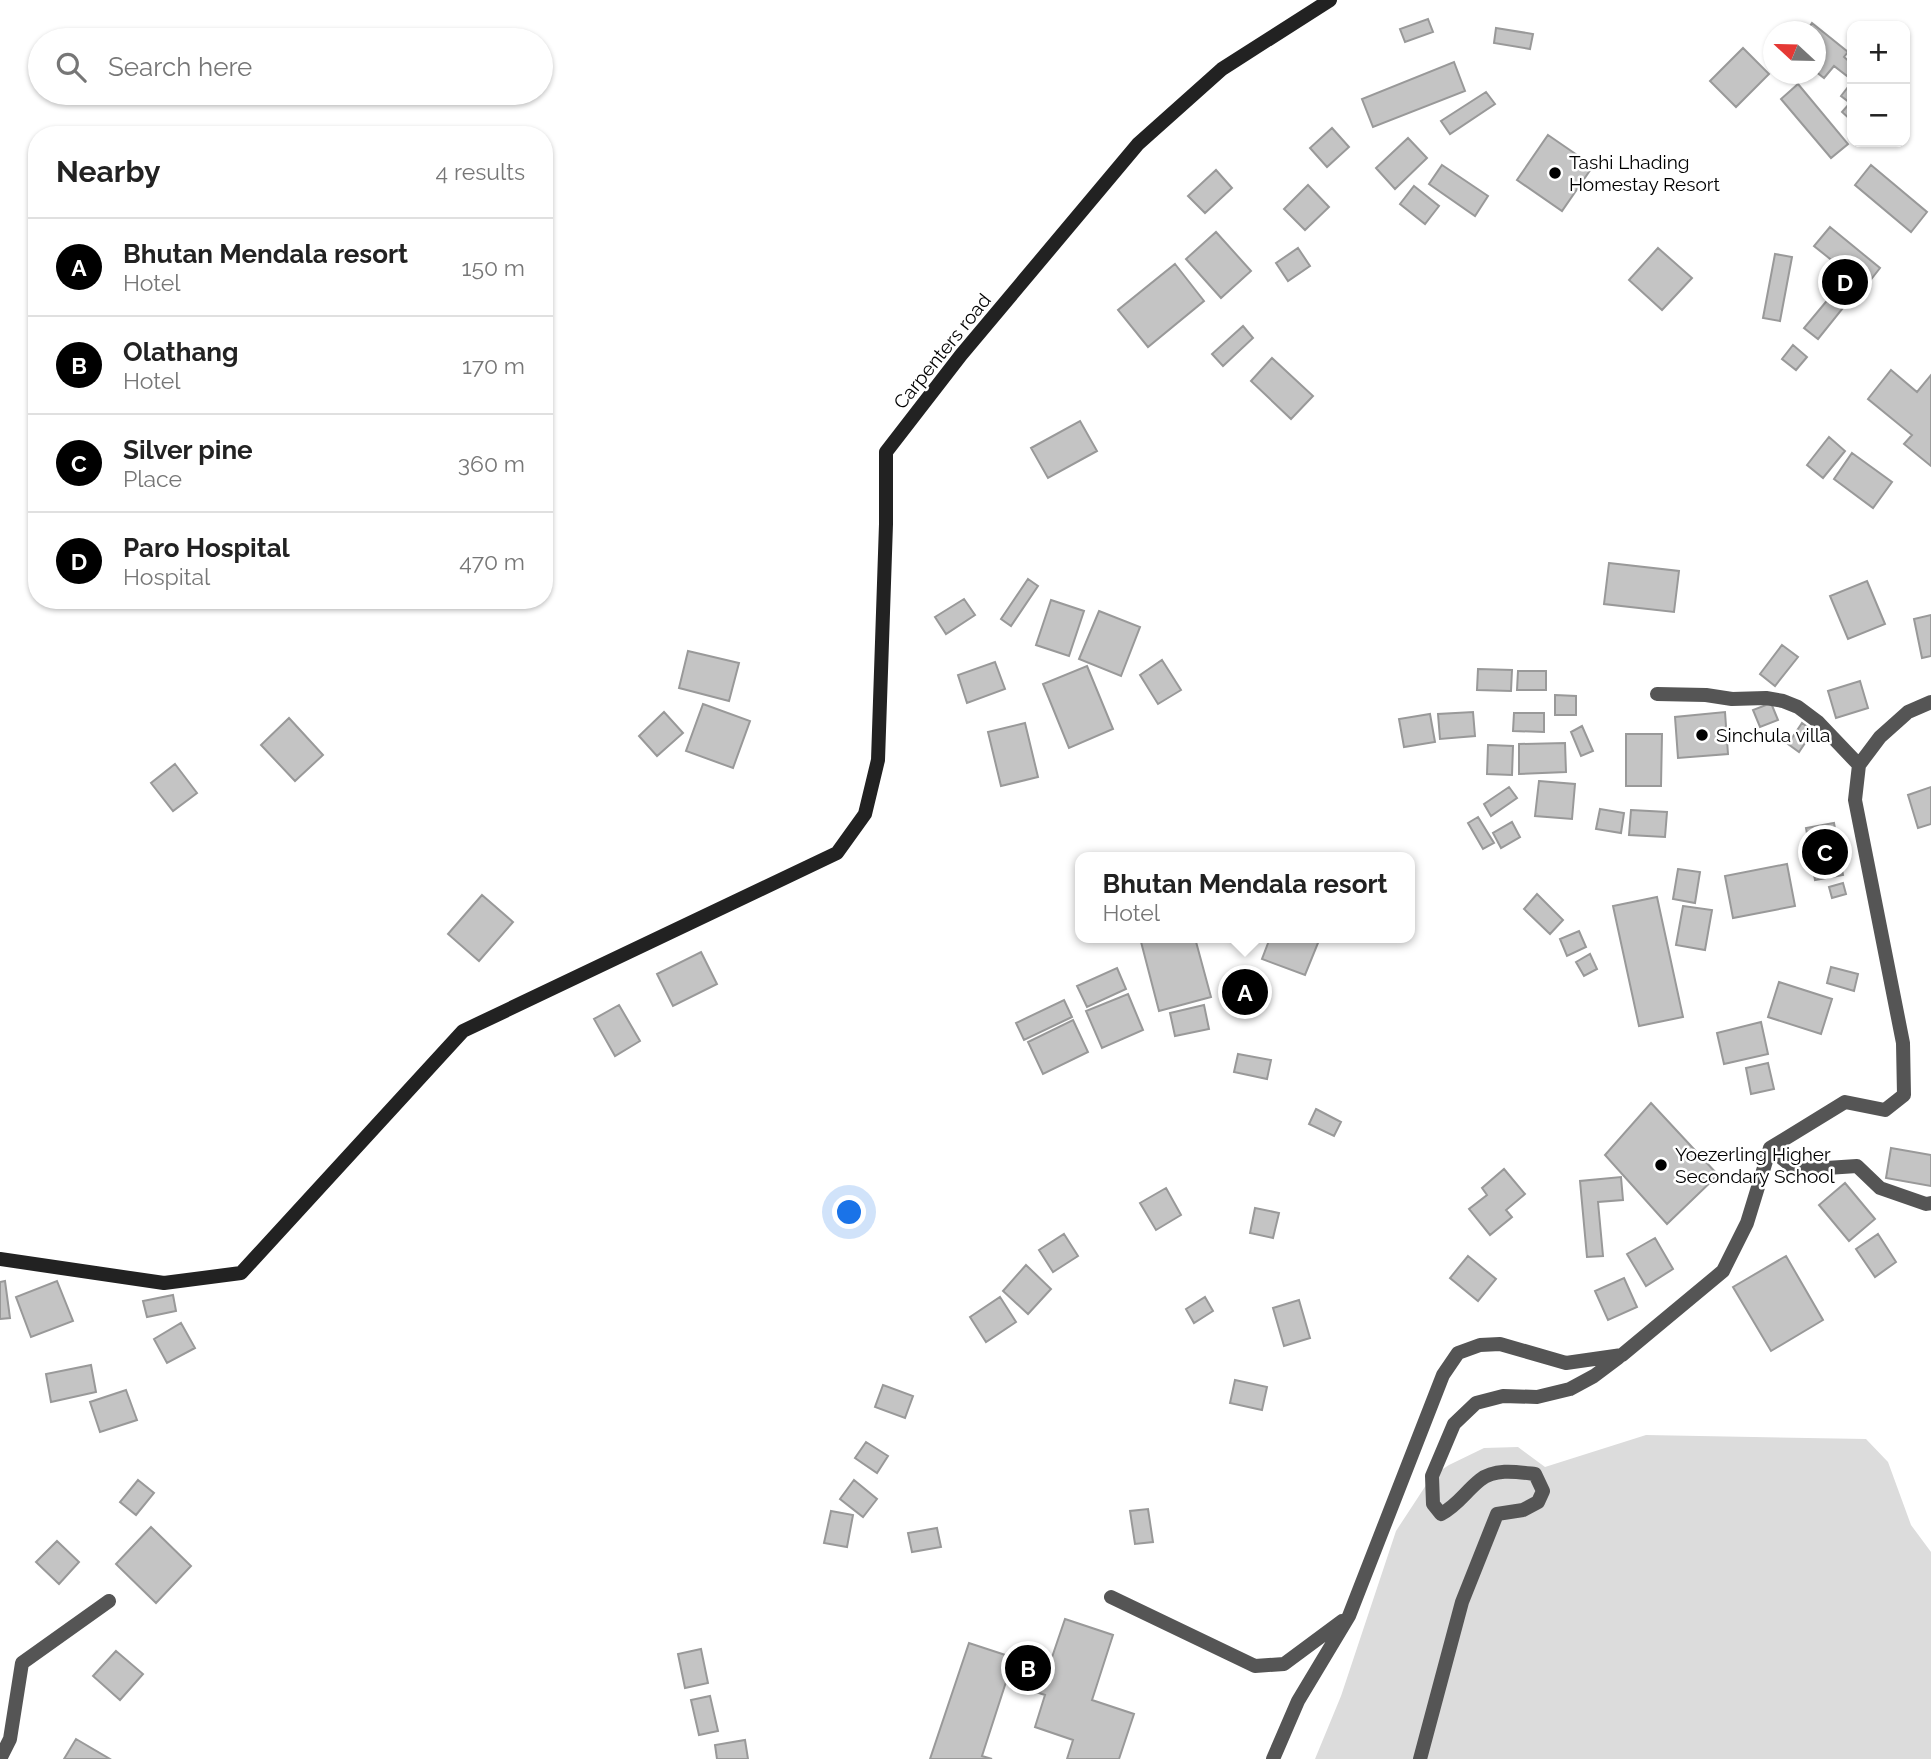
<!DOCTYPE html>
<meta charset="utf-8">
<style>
:root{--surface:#fff;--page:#f2f2f2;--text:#222;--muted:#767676;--line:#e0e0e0;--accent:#000}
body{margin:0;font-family:Raleway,sans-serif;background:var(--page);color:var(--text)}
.controls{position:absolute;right:21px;top:21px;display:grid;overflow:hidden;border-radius:14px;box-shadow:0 2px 5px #0004}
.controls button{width:63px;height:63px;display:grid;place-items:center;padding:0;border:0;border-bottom:2px solid var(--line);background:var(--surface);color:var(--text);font:35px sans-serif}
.compass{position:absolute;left:1763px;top:21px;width:63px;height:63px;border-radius:50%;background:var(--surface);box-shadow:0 2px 5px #0004;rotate:292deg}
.you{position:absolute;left:850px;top:1213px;width:24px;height:24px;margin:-18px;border:5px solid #fff;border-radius:50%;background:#1a73e8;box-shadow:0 0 0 10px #1a73e833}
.badge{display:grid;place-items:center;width:46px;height:46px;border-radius:50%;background:var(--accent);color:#fff;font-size:23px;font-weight:700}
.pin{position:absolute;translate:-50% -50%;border:4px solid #fff;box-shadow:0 2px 7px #0006}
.popup{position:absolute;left:1075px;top:852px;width:340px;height:91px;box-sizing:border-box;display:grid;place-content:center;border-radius:14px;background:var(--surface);filter:drop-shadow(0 2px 5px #0005);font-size:23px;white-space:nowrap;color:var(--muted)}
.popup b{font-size:26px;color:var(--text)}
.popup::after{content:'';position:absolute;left:50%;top:100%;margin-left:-14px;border:14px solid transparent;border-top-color:var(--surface)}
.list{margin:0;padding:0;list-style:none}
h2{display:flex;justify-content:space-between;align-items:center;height:91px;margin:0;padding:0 28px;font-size:30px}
h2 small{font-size:23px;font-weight:400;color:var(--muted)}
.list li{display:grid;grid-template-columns:46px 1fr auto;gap:21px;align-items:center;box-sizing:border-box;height:98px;padding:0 28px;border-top:2px solid var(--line)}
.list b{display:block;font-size:26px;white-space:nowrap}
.list p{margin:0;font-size:23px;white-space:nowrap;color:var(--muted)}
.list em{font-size:23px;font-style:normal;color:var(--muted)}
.icon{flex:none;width:38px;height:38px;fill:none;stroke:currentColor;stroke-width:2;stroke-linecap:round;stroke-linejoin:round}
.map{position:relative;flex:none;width:1931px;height:1759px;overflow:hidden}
.search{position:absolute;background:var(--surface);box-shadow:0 2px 5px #0004;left:28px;top:28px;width:525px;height:77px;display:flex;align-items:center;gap:18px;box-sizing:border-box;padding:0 24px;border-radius:38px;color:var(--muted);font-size:26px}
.panel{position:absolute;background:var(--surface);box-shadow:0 2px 5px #0004;left:28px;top:126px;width:525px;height:483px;border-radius:28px}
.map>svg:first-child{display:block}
.green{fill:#dcdcdc}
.building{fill:#c4c4c4;stroke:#999;stroke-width:2}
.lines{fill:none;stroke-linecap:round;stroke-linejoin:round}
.street{stroke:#555;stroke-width:14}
.secondary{stroke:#222;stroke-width:14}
.poi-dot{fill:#000;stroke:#fff;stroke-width:2.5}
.labels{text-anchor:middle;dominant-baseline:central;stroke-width:5;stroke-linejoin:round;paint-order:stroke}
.poi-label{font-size:19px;fill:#000;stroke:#fff;text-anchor:start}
.street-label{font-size:19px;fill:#000;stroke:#fff}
</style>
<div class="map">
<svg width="1931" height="1759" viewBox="0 0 1931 1759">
<rect width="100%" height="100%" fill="#fff"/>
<path class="green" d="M1646,1435L1866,1439L1888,1462L1911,1525L1931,1552V1759H1315L1341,1696L1396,1531L1432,1476L1449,1465L1484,1448L1518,1447L1545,1467Z"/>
<path class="building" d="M1428,19L1433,32L1405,42L1400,29Z
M1812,23L1848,52L1844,57L1852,64V69L1847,76L1834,66L1824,78L1815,71V32H1806Z
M1496,28L1533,34L1530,49L1494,43Z
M1743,48L1769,74L1736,107L1710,81Z
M1454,62L1465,91L1373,127L1362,99Z
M1798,84L1848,144L1831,158L1781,99Z
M1848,87L1852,91V121L1842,112L1850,103L1841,96Z
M1486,92L1495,104L1450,134L1441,121Z
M1332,128L1349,147L1327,167L1310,148Z
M1548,135L1593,166L1562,211L1517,180Z
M1408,138L1427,158L1395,189L1376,168Z
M1442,165L1488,196L1475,216L1429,184Z
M1871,165L1927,212L1911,232L1855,185Z
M1216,170L1232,188L1205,213L1188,196Z
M1308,185L1329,207L1305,230L1284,209Z
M1414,186L1439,206L1425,224L1400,204Z
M1830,227L1880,268L1865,287L1814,246Z
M1216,232L1251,271L1221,298L1186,259Z
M1298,248L1310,266L1288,281L1276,263Z
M1658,248L1692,278L1662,310L1629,280Z
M1775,254L1792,257L1780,321L1763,318Z
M1175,264L1204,301L1148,347L1118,310Z
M1830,297L1843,308L1818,339L1804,328Z
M1243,326L1253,338L1223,366L1212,354Z
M1793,345L1807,357L1796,370L1782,359Z
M1272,358L1313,396L1291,419L1251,381Z
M1891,370L1917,392L1931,375V466L1904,444L1912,435L1868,399Z
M1080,421L1097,451L1048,478L1031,448Z
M1829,437L1845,451L1823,478L1807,465Z
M1852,453L1892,482L1873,508L1834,479Z
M1609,563L1679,571L1674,612L1604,604Z
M1028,579L1038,586L1011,626L1001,619Z
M1867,581L1885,624L1848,639L1830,596Z
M964,599L975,615L946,634L935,617Z
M1051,600L1084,611L1069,656L1036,645Z
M1099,611L1140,627L1121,676L1079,659Z
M1931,615V656L1922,658L1914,619Z
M1782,645L1798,657L1775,686L1760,674Z
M688,651L739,663L729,701L679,688Z
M1162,660L1181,690L1158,704L1140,675Z
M995,662L1005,689L967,703L958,675Z
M1087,666L1113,729L1069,748L1043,684Z
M1478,669L1512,670L1511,691L1477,690Z
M1518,671H1546V690H1517Z
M1860,681L1868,708L1836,718L1828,691Z
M1555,695L1576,696V715H1555Z
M1771,703L1778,720L1760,727L1753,710Z
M703,704L750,721L733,768L686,751Z
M664,712L683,733L657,756L639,736Z
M1473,712L1475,736L1440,739L1438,714Z
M1725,712L1728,754L1678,758L1675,717Z
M1514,713H1544V732L1513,731Z
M1430,714L1435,742L1404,747L1399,719Z
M289,718L323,755L295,781L261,745Z
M1025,723L1038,777L1001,786L988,732Z
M1802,723L1813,731L1799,752L1788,744Z
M1582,726L1593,751L1581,756L1571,732Z
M1626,734H1662L1661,786H1626Z
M1565,743L1566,772L1519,774V744Z
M1488,745L1513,746L1512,775L1487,774Z
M175,764L197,793L173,811L151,783Z
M1539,781L1575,784L1572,819L1535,816Z
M1509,787L1517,798L1491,816L1484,804Z
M1931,787V824L1918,828L1908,795Z
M1600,809L1624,813L1621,833L1596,829Z
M1631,810L1667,812L1665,837L1629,835Z
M1478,817L1494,843L1483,849L1468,823Z
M1512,822L1520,837L1501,848L1493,833Z
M1834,823L1843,875L1815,880L1806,828Z
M1787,864L1795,906L1733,918L1725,876Z
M1678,869L1700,872L1695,903L1673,899Z
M1843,883L1846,894L1832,898L1829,887Z
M1537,894L1563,920L1550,934L1524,909Z
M482,895L513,922L479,961L448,934Z
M1657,897L1683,1017L1639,1026L1613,906Z
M1683,906L1712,910L1705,950L1676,945Z
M1579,931L1586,947L1567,956L1560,939Z
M1140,938H1195L1211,997L1159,1011Z
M1270,938H1320L1305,975L1262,959Z
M701,952L717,984L673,1006L657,974Z
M1590,954L1597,969L1584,976L1576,962Z
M1831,967L1858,974L1854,991L1827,983Z
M1117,968L1126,989L1087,1007L1077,986Z
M1779,982L1832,999L1821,1034L1768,1017Z
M1128,994L1143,1030L1102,1048L1086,1011Z
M1064,1000L1072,1017L1024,1040L1016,1023Z
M619,1005L640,1041L615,1056L594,1019Z
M1204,1005L1209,1029L1175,1036L1170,1013Z
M1073,1020L1088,1052L1043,1074L1028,1042Z
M1761,1022L1768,1054L1724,1064L1717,1033Z
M1238,1054L1271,1060L1267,1079L1234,1072Z
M1768,1063L1774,1089L1751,1094L1746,1068Z
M1651,1103L1718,1175L1667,1224L1605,1155Z
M1316,1109L1341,1122L1334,1136L1309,1124Z
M1891,1148L1931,1155V1186L1886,1178Z
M1504,1169L1525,1194L1506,1210L1512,1217L1490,1235L1469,1209L1487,1195L1482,1188Z
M1621,1177L1623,1200L1598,1202L1603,1256L1587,1257L1580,1181Z
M1845,1183L1875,1219L1849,1241L1819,1205Z
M1166,1188L1181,1215L1156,1230L1140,1203Z
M1255,1208L1279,1213L1273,1238L1250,1233Z
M1064,1234L1078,1256L1053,1272L1039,1250Z
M1878,1234L1896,1262L1875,1277L1856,1249Z
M1655,1238L1673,1269L1646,1286L1627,1254Z
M1468,1256L1496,1279L1478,1301L1450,1278Z
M1786,1256L1823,1320L1771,1351L1733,1287Z
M1026,1265L1051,1289L1028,1314L1003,1291Z
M1624,1278L1637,1307L1608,1320L1595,1291Z
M5,1281L10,1318L0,1319V1282Z
M57,1281L73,1321L31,1337L16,1297Z
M173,1295L176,1311L147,1317L143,1301Z
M1000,1297L1016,1322L986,1342L970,1317Z
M1205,1297L1213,1311L1194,1323L1186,1309Z
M1299,1300L1310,1338L1284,1346L1273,1308Z
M181,1323L195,1348L167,1363L154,1339Z
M91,1365L96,1392L51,1402L46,1374Z
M1235,1380L1267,1387L1262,1410L1230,1403Z
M883,1385L913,1396L905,1418L875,1407Z
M126,1390L137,1420L100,1432L90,1402Z
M866,1442L888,1456L877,1473L855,1458Z
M138,1480L154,1493L136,1515L120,1502Z
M854,1480L877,1499L863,1517L840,1499Z
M1148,1509L1153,1542L1135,1544L1130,1511Z
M831,1511L853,1515L847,1547L824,1543Z
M151,1527L191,1566L156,1603L116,1564Z
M937,1528L941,1547L912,1552L908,1533Z
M57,1541L79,1562L59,1584L36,1562Z
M1065,1619L1113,1635L1092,1700L1134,1714L1119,1759H1067L1073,1740L1035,1727L1045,1695L1006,1682L982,1756L992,1759H930L969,1643L1048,1669Z
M701,1649L708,1683L685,1688L678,1654Z
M116,1651L143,1674L120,1700L93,1676Z
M710,1696L718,1731L699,1735L691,1700Z
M76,1739L110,1759H64Z
M745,1740L748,1759H717L715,1745Z"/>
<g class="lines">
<path class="street" d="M1657,694L1706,695L1732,699L1766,698L1783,701L1798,707L1818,722L1859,765
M1770,1148L1796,1170L1857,1166L1880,1188L1926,1204L1931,1203
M1111,1597L1255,1666L1284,1664L1342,1621
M0,1759L10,1739L22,1663L109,1601
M1273,1759L1298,1701L1349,1616L1443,1375L1458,1353L1480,1345L1500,1344L1566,1363L1622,1355L1723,1271L1747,1223L1770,1148L1845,1102L1885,1110L1904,1095L1903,1043L1855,800L1859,765L1880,737L1908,712L1931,702
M1420,1759L1462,1602L1497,1514L1523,1510L1538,1502L1543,1491L1535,1474C1518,1472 1495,1468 1480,1480C1465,1492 1458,1505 1441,1514L1433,1504L1432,1476L1454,1424L1476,1403L1503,1396L1537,1397L1570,1389L1594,1376L1618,1358"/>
<path class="secondary" d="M0,1259L164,1283L241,1273L463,1031L837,853L865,814L878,760L886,524V452L961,355L1138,144L1222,69L1330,0"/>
</g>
<g class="poi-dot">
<circle cx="1555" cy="173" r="7"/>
<circle cx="1702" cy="735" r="7"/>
<circle cx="1661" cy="1165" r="7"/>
</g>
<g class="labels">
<g class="poi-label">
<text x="1569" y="162">Tashi Lhading<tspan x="1569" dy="22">Homestay Resort</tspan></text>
<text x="1716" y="735">Sinchula villa</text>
<text x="1675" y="1154">Yoezerling Higher<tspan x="1675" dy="22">Secondary School</tspan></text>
</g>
<g class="street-label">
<text transform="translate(942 351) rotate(-51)">Carpenters road</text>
</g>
</g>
</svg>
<div class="controls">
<button>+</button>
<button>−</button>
</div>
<svg class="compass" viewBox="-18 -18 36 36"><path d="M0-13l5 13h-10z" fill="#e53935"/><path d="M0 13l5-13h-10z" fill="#767676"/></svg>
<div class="you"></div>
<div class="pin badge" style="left:1245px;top:992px">A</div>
<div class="popup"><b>Bhutan Mendala resort</b>Hotel</div>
<div class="pin badge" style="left:1028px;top:1668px">B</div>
<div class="pin badge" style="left:1825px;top:852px">C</div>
<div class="pin badge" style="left:1845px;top:282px">D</div>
<div class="search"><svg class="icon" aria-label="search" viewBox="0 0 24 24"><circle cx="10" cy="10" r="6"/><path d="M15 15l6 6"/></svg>Search here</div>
<section class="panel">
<h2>Nearby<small>4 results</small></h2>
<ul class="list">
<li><span class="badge">A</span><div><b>Bhutan Mendala resort</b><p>Hotel</p></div><em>150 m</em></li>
<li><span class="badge">B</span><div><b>Olathang</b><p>Hotel</p></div><em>170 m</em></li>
<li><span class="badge">C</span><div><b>Silver pine</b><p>Place</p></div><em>360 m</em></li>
<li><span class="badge">D</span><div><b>Paro Hospital</b><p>Hospital</p></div><em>470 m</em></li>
</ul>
</section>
</div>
